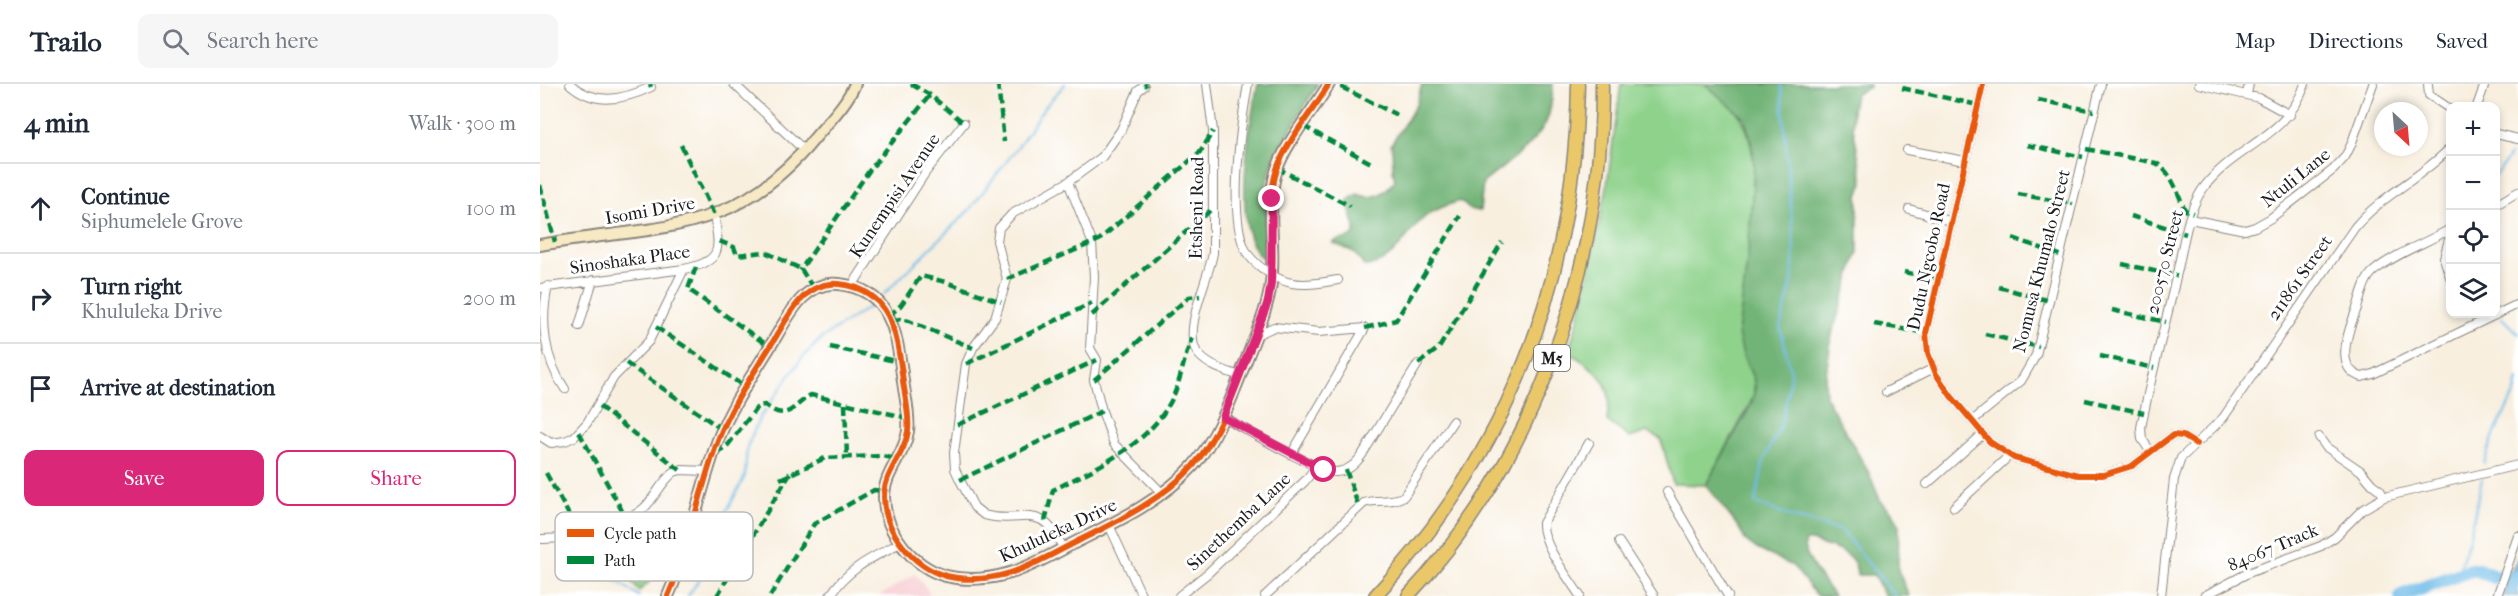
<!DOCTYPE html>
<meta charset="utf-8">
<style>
:root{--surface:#fff;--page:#f6f6f7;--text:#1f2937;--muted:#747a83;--line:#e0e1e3;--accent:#db2777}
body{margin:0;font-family:"IM FELL French Canon",serif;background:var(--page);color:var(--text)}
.controls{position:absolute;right:18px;top:18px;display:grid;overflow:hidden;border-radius:12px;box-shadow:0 3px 9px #0003}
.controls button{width:54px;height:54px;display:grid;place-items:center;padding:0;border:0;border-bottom:2px solid var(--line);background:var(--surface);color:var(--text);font:30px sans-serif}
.compass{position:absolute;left:1834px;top:18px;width:54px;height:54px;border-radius:50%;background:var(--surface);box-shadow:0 3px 9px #0003;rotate:154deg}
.stop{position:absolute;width:18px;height:18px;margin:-14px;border:4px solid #db2777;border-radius:50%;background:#fff}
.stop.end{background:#db2777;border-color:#fff;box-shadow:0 2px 6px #0008}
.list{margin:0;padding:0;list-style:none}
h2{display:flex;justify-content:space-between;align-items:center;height:78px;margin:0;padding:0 24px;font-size:26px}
h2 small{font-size:20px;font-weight:400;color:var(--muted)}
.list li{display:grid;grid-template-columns:39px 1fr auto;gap:18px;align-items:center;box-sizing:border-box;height:90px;padding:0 24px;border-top:2px solid var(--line)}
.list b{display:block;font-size:22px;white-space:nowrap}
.list p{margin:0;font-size:20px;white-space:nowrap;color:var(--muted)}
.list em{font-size:20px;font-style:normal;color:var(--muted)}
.actions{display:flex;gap:12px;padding:18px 24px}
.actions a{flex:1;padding:14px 0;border:2px solid var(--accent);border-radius:12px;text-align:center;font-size:21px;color:var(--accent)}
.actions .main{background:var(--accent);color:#fff}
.icon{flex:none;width:33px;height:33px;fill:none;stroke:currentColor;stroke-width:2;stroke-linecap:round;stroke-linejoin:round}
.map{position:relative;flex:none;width:1978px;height:512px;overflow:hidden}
header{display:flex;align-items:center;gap:36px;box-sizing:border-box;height:84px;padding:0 30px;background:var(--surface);border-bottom:2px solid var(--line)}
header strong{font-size:28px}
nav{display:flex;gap:33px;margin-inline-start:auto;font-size:21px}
.search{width:420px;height:54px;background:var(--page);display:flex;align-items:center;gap:15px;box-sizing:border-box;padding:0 21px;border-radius:12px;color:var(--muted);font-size:22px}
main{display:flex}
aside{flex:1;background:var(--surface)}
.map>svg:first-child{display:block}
.built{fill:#f7cfd4}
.green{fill:#8ed28b;stroke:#557754;stroke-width:1.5}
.forest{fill:#72b477;stroke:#47684a;stroke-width:1.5}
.water{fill:#6ebbe8;stroke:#456c82;stroke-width:1.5}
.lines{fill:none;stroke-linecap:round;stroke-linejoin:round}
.stream{stroke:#6ebbe8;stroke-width:2}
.river{stroke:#6ebbe8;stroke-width:14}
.street-casing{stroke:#8a867e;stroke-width:10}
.secondary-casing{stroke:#8a867e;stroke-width:14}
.primary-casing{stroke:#8a867e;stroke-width:15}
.street{stroke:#fff;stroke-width:8}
.secondary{stroke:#f7e9c3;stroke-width:10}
.primary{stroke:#eac769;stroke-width:12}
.quiet{stroke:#00873e;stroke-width:4.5;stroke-dasharray:9 4.5;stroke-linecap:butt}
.cycleway-casing{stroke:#fff;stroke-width:10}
.cycleway{stroke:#e8590c;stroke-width:6}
.route{stroke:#db2777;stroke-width:8}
.labels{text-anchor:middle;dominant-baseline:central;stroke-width:6;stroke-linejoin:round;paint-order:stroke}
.shield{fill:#fff;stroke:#606060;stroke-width:1.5}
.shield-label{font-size:16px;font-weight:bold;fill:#1c1c1c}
.street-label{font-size:18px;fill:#1c1c1c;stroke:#fff}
.key{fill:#fff;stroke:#bbb;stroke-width:1.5}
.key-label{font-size:16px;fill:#1c1c1c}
</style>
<header>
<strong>Trailo</strong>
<div class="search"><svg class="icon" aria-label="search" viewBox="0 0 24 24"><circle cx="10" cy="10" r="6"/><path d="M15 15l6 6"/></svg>Search here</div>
<nav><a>Map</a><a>Directions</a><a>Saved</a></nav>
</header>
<main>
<aside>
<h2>4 min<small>Walk · 300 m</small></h2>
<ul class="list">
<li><svg class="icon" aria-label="ahead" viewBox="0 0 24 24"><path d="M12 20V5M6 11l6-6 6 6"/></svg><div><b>Continue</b><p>Siphumelele Grove</p></div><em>100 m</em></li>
<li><svg class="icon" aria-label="right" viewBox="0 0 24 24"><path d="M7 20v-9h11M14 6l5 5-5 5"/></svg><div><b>Turn right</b><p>Khululeka Drive</p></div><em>200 m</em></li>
<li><svg class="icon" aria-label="arrive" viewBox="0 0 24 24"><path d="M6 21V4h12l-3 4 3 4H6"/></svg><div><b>Arrive at destination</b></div></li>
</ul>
<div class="actions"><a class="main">Save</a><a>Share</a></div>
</aside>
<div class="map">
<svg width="1978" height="512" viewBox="0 0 1978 512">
<rect width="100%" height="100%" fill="#fff"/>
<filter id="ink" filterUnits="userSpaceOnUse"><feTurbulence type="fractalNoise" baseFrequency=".0167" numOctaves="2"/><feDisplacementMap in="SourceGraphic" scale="12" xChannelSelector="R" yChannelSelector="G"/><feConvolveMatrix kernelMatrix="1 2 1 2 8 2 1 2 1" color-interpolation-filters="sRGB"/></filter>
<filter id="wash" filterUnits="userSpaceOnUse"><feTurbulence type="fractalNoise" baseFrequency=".008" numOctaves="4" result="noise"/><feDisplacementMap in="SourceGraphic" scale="24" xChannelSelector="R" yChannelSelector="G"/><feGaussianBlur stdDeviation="1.35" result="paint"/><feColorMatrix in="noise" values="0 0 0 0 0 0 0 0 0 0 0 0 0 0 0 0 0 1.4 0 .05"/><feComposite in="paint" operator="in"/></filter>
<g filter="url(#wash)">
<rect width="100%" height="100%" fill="#f8efdf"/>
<path class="built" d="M375,490L388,506L390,512H339Z"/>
<path class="green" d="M1081,0H1165C1201,26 1208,36 1214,79L1203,271L1214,296V312L1166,401L1133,400L1121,355L1107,348L1090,354L1067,337C1068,328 1070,317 1068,308C1064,290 1042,276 1028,268L1038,236L1066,108Z
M113,470L125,484L99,507L87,493Z"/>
<path class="forest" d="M718,0H778L735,72L727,97L725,167L724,173H721C691,148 710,35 718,0Z
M882,0H1013C1012,11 1012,22 1008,33C1001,57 963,82 943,99L940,127L929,125L921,117C909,120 897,124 886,132C866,148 853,182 824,182L814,168L793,159C800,153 809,158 815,149V143L807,117L817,110C834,117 844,110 855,96C851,84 854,73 851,61L876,21Z
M1165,0H1329V3L1315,11L1312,25L1313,43L1323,98L1318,112V168L1292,250L1285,297L1286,313L1329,389L1340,416L1353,429L1359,440L1358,486L1369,512H1345L1334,491H1317C1317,469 1297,466 1280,460C1274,458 1272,456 1266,457C1260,469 1286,501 1294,512H1277L1253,482L1217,465L1205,456L1199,444L1166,401L1211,321L1215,304L1214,296L1203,271L1198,250L1208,169L1213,101L1214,79L1210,52L1204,34Z"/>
<path class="water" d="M1978,474V512H1964L1967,495Z"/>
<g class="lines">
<path class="stream" d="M1241,0L1254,162L1252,199L1240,243L1251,289L1242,339L1224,376L1215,419L1253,433L1302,447L1355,512
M1956,92L1970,71
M344,210L429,126L477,64L504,24L525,0
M1962,234L1978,250
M229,321L262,274L282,254L332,221
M1944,379L1954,351L1975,308L1978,295
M43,480L63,488L99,512
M1917,493L1929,455L1942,395
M148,512L171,478L179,442L205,392L207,363L220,333L226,326"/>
<path class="river" d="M1861,512L1931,486H1938L1954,493L1978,495"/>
</g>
</g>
<g filter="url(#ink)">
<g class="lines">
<g class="street-casing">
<path id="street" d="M30,0C55,22 83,16 111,3
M194,0L265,67
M667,0L673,47V169C669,194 640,250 659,271C670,283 686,287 700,292
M708,0C701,39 688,128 705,165C712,180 736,196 752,199C767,202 784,198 798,196
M1443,0L1386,249L1388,269L1396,290L1411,312L1450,358L1474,374L1538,391H1563L1592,382L1633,351L1643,352L1656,360
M1659,0L1719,14L1750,31
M1888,0L1889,11L1910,25
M1707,10L1709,0
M1937,22L1945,0
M1956,50L1978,55
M1367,66L1425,77
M528,98L552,158L554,193L550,264L557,276L554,296L562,327L574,360L622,409
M1956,121L1978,108
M1369,125L1410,137
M1650,135L1705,146L1715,143L1731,134L1793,86L1805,73L1811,61L1833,0
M1910,145C1886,159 1856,169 1834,187C1824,195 1821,213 1817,224C1810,243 1792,285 1822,293L1833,290L1978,220
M1910,151L1904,174L1910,193
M8,202C0,237 4,275 25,305
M312,202L385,89L424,39
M0,204L144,185C183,177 180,166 174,131
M39,242L53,196
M716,251L734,243L779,248L825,244L752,369
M1346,308L1394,284
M683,333C702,343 779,389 796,388C808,387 815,381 822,371L878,280
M1432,337L1481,297L1496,271L1561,0
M0,352L11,359L25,357L34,353L47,339L74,293L109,257L144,185
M1779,353L1786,363L1821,387L1832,400L1840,406L1844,413
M1610,367L1602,355L1601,344C1610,294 1625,244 1636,193C1643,166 1646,130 1662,106C1692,63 1748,54 1765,0
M1387,400L1443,350
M1127,408L1188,512
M1414,423L1469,372
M569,441L602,512
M0,455C27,456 83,442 104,424C115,414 121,398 134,388L140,386L168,387
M1079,458L1114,512
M523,464C499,414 483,442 444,431L434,423L420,396L415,385L414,369L426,280L433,264L455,234L467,195L457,157L459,144L472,130L528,98L562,73L581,46L598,7L604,2
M290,512C307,485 333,473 360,459
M639,512L668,489L765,397L776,383
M725,512L824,419C838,414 851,420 864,412L913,337
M1040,512C1028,493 1002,461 1003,439L1049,359
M1621,512L1634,395L1641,374L1683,334L1815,143C1842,111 1881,94 1910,64
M1664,512L1708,489L1781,462L1795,453L1822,426L1844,413L1978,381
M1957,512L1978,452"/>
</g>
<g class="secondary-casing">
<path id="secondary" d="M0,161C114,140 191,156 274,55C288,38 306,21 315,0
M128,512C150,462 159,407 178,356C192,320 214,289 234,256C249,231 265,196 299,200C354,206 357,254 363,297C365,313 370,331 368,347C365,371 344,388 344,413C344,447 373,483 406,492C426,497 450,495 470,489C494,482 518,467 540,456C580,436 623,415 653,382C679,352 693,310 707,274C716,250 728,224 731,199C736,162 725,121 737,85C746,58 774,26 789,0"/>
</g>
<g class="primary-casing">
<path id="primary" d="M835,512C969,369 1035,195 1038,0
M868,512C994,378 1063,183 1062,0"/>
</g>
<use href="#street" class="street"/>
<use href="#secondary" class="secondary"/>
<use href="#primary" class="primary"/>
<path class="quiet" d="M110,0L111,3
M371,0L390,11L424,39
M458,0L464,58
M604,2L607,0
M801,3L857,31
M1362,4L1438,21
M1498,16L1554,27
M763,42L831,79
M141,61L174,131
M1487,61L1543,73
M1546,65L1616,79C1631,87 1638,110 1645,126L1653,129
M737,84L810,122
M0,101L15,158
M1478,110L1533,120
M1591,132L1646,150
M1473,154L1520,171
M179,157L194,163L197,171L225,168L261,185
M1582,180L1637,192
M156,183L148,205L230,263
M1364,188L1397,195
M467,195L559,156L661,67L673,47
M1459,203L1510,217
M273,204L261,185L329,87L390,11
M1572,226L1626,238
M552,231L673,124
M349,232L361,221L381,192L406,198L461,218
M352,237L360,235L369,237L433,264
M1334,240L1386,249
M116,243L205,303
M825,244L856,236L920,132
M1445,250L1499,263
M290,263L360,278
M1560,272L1614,284
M86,279L183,346
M426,280L552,219
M878,280L899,264L962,158
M554,296L649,213L660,212
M1545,316L1604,329
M305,320L307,373
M59,322L140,386
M417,341L557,276
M39,348L86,434
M175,366H182L188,361L218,322L225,321C248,339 252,322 271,311L368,334
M806,386L819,424
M6,389L39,449
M240,395L285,374L343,372L356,375
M420,396L562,327
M505,437L513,406C557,383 608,362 632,315C641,296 644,273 652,254
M177,512L250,389
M230,512L274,440L334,406L344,407"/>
<g class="cycleway-casing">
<path id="cycleway" d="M1443,0L1386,249L1388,269L1396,290L1411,312L1450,358L1474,374L1538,391H1563L1592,382L1633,351L1643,352L1656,360
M128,512C150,462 159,407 178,356C192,320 214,289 234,256C249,231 265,196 299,200C354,206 357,254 363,297C365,313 370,331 368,347C365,371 344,388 344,413C344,447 373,483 406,492C426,497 450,495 470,489C494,482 518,467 540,456C580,436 623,415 653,382C679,352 693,310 707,274C716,250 728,224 731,199C736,162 725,121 737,85C746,58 774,26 789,0"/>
</g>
<use href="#cycleway" class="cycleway"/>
</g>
</g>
<g class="lines" filter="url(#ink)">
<path class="route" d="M732,115L731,199L728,218L683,333L784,386"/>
</g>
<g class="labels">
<rect class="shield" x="994" y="261" width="36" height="26" rx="4.5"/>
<g class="shield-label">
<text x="1012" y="274">M5</text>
</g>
<g class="street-label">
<text transform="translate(1756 94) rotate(-39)">Ntuli Lane</text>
<text transform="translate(355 112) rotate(-56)">Kunempisi Avenue</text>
<text transform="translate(657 124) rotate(-89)">Etsheni Road</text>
<text transform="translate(110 127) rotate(-10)">Isomi Drive</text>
<text transform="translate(1389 173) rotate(-78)">Dudu Ngcobo Road</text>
<text transform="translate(90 176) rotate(-8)">Sinoshaka Place</text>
<text transform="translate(1502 177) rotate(-76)">Nomusa Khumalo Street</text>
<text transform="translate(1625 178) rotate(-76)">200570 Street</text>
<text transform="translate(1760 194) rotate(-55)">211861 Street</text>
<text transform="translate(699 438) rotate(-43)">Sinethemba Lane</text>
<text transform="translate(518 447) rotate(-25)">Khululeka Drive</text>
<text transform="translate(1733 464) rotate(-23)">84067 Track</text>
</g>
</g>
<rect x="15" y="428" width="198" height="69" rx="9" class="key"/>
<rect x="27" y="445" width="27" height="8" fill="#e8590c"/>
<rect x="27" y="472" width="27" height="8" fill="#00873e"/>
<g class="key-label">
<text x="64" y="455">Cycle path</text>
<text x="64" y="482">Path</text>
</g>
</svg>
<div class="controls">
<button>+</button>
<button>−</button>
<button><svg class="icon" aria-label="locate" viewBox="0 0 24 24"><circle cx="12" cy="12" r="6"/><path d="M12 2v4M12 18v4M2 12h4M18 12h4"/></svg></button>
<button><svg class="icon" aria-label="layers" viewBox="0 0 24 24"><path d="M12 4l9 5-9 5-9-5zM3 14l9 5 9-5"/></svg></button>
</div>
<svg class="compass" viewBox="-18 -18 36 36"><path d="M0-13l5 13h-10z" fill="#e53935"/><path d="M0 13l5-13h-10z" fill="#747a83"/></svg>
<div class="stop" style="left:784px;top:386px"></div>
<div class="stop end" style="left:732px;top:115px"></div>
</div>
</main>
